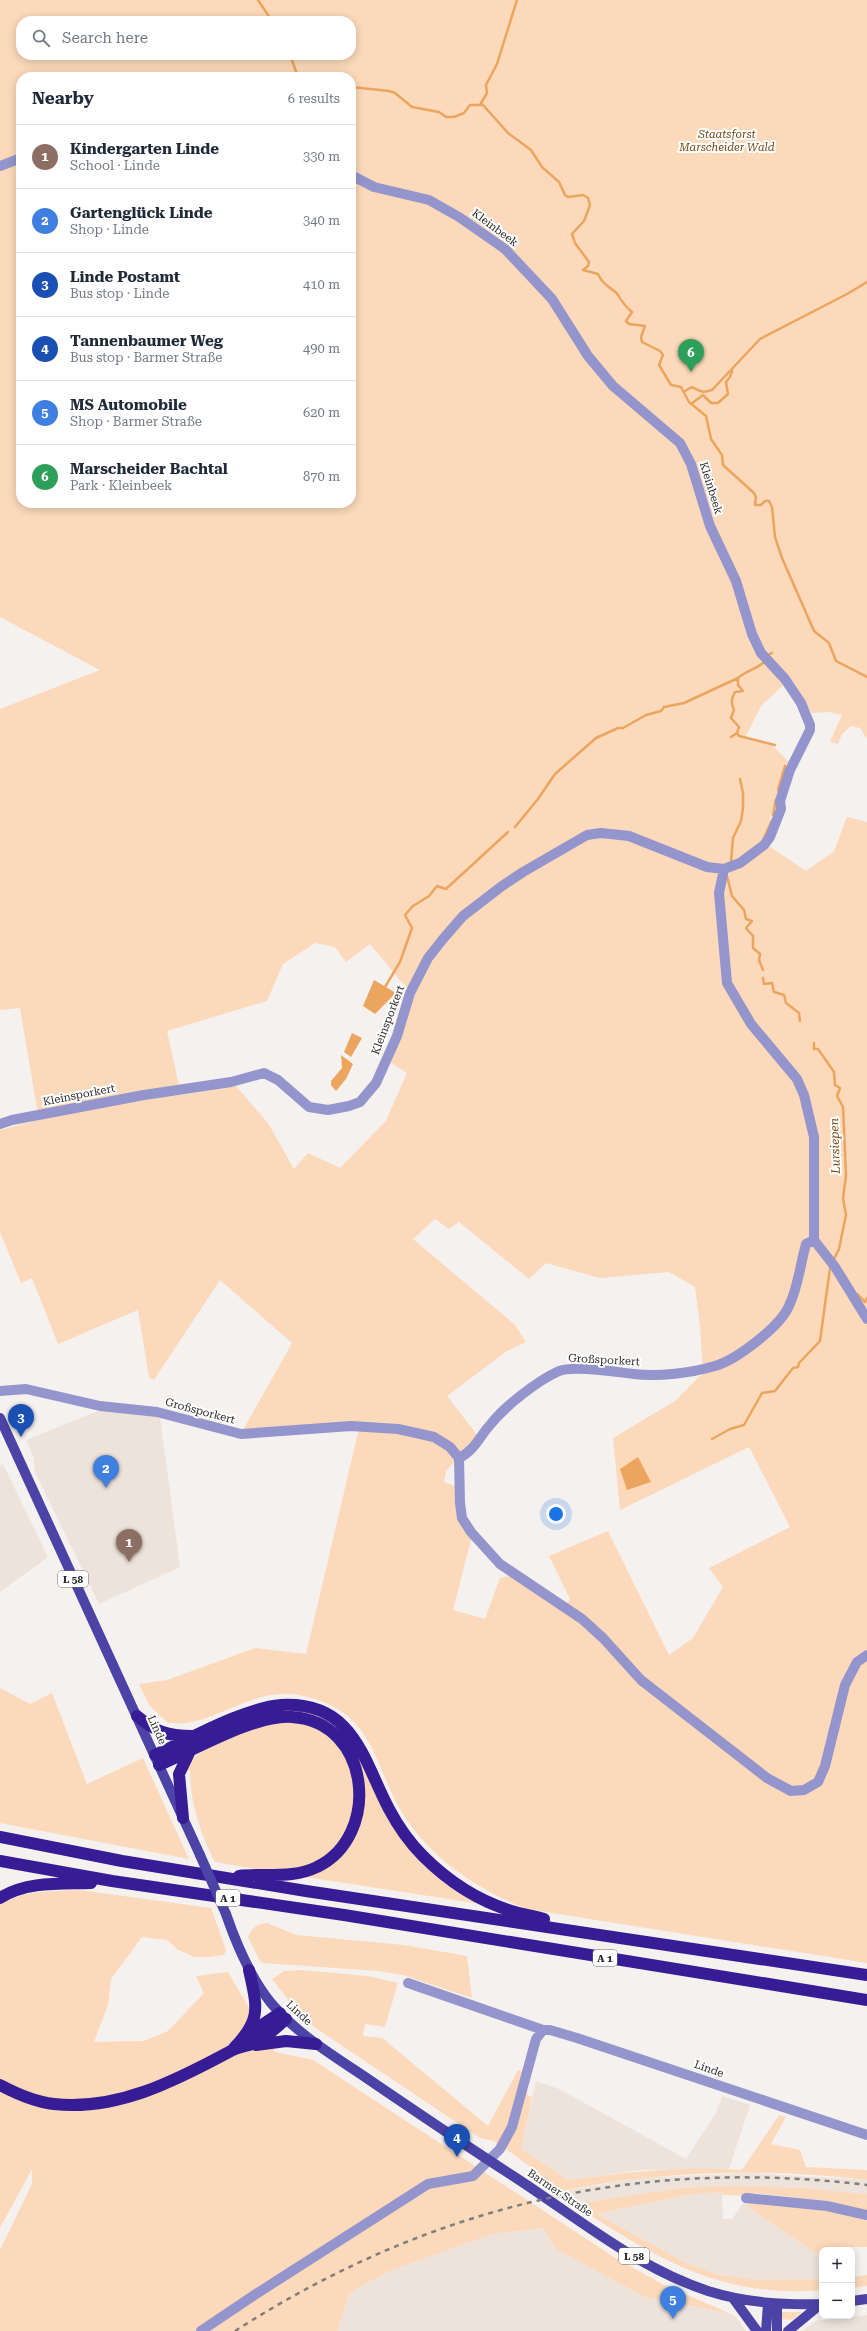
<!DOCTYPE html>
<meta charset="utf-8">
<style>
:root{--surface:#fff;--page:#f2f2f3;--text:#1f2937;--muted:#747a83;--line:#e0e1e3;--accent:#7c3aed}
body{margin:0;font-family:"Roboto Serif",serif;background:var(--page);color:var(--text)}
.controls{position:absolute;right:12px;bottom:12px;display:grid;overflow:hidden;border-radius:8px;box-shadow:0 2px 10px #0003}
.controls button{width:36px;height:36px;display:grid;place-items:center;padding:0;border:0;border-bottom:1px solid var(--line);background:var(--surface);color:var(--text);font:20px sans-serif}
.you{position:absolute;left:556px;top:1514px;width:14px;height:14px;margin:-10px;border:3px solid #fff;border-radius:50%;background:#1a73e8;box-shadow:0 0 0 6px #1a73e833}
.badge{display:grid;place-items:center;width:26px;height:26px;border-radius:50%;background:var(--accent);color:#fff;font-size:13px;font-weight:700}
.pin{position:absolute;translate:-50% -33px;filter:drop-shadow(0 1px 2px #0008)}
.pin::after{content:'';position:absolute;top:21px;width:14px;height:12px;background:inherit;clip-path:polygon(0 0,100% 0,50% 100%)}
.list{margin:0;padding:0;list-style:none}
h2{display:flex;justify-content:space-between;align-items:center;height:52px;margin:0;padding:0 16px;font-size:17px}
h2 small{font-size:13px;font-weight:400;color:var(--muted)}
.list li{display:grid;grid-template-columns:26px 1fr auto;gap:12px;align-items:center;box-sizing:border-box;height:64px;padding:0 16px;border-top:1px solid var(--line)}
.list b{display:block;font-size:15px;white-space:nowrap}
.list p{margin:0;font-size:13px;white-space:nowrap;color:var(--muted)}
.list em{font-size:13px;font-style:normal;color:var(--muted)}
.icon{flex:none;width:22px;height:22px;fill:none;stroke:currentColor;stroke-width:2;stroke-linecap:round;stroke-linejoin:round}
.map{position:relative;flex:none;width:867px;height:2331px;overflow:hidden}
.search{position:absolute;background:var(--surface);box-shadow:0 2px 10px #0003;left:16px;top:16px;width:340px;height:44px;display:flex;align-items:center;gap:10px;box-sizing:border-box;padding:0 14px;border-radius:16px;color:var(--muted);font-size:15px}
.panel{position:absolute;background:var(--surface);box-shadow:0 2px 10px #0003;left:16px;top:72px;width:340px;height:436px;border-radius:16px}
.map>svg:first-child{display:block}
.built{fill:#ede3da}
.green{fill:#fbd9ba;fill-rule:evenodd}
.water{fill:#eba55f}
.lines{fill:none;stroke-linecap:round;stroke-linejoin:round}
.stream{stroke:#eba55f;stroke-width:2.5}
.minor{stroke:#9395cc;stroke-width:10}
.major{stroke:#4b43a5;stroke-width:10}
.highway{stroke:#361d95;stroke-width:12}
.rail{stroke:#807e7c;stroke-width:2.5;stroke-dasharray:5 5;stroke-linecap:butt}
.major-bridge{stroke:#4b43a5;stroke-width:10}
.labels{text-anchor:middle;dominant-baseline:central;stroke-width:4;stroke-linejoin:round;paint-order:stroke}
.shield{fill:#fff;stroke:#6b6b6a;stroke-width:1}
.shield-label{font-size:10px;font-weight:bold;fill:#2c2b2a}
.park-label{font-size:11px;font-style:italic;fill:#754813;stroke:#fff}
.street-label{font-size:11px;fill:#2c2b2a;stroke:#fff}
.water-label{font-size:12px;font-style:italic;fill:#764914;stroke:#fff}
</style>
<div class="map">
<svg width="867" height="2331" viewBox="0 0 867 2331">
<rect width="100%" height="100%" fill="#f5f1ee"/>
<path class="built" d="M98,1411L160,1417L180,1567L99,1604L35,1472L33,1456L26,1440Z
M3,1464L48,1557L0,1592V1466Z
M536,2081L559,2089L686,2159L717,2111L722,2096L750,2105L729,2169L642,2170L568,2180L521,2149Z
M749,2173L867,2180V2194L806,2188L732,2186L681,2188L573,2204L557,2192L641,2178Z
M722,2192L723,2219H732L744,2202L751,2203L749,2208L822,2257V2279L764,2280L719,2275L684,2262L597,2214L685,2195Z
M545,2228L556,2249L645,2297L729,2313L737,2318L746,2331H337L350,2293L387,2272L492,2234Z
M867,2315V2331H802L816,2321Z"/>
<path class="green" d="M0,0H867V739L860,728L851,726L842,734L838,744L830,742L842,715L829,712L812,713L790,679L761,706L746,736L771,744L788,761L763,842L806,871L834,851L847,817L867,822V1963L527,1909C483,1892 437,1863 409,1823C371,1770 381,1711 299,1695C259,1687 224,1717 186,1723C180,1724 173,1723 168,1723L149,1705L139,1684L167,1680L255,1648L306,1654L360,1424L243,1430L292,1343L220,1280L154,1380L149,1377L138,1310L58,1344L32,1278L21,1283L0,1232V1130L39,1120L20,1008L0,1010V709L100,670L0,617ZM21,21H351V55H21ZM21,77H351V503H21ZM315,943L335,947L346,962L370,944L409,991L385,1059L407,1073L386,1121L340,1168L308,1153L294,1169L268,1123L236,1086L181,1095L167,1031L267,1001L283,964ZM435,1219L449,1229L459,1222L529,1279L546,1263L600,1278L669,1272L695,1287L700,1326L703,1373L675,1401L613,1438L620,1510L749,1447L790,1527L709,1568L723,1587L693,1638L669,1655L608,1531L549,1556L570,1599L562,1610L510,1576L500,1578L485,1619L453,1610L471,1540C457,1520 455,1510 455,1486L444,1482L446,1471L478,1436L447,1396L507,1351L526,1342L515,1325L413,1239Z
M0,1688L30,1704L52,1693L87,1784L143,1758L189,1859L0,1823Z
M279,1709L312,1712L332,1722L350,1739L396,1827L487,1905L306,1877C347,1861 355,1844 361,1803C364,1786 364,1768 354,1753C347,1741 332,1730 321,1720L236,1722Z
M281,1722C297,1723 317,1723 330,1735C334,1739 349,1759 351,1765C361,1799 348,1853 311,1865C280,1876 246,1867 215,1862C201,1835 190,1803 190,1771L185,1768C201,1742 253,1729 281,1722Z
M79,1890L211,1908L226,1950L224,1955L209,1957H194L177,1949L167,1940L142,1937L111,1979L108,2005L94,2042L144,2041L168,2031L204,1993L196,1976L228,1972L275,2052L313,2060L614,2257L662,2284L729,2313L645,2297L556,2249L544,2228L492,2234L387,2272L350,2293L337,2331H0V2250L32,2184V2169L0,2228V1905C23,1890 52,1891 79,1890Z
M267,1923L296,1935L404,1945L467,1956L472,1998L403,1975L379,1971L263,1963L260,1961L248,1937C252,1927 257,1924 267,1923Z
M301,1970L368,1976L398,1983L385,2027L365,2024L363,2036L382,2038L488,2126L518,2070L521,2071L528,2096L532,2097L521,2149L568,2180C626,2172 683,2166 742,2170L779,2115L786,2117L771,2144L800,2150L806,2167L867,2170V2180C764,2168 659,2170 557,2192L541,2175L513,2154L494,2141L480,2138L314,2027L293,2006L272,1979L284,1971Z
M732,2186L806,2188L867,2194V2212L817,2200L755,2193L751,2196L723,2195L722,2192L685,2195L597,2214L684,2262L719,2275L764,2280L822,2279V2290C720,2299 655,2257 573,2204L681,2188Z
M751,2203L798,2206L867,2218V2247H833V2250H822V2257L749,2208Z
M867,2275V2286L852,2288V2277Z
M782,2312H802L792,2320L782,2319Z"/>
<path class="water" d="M374,980L396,993L375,1014L363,1006Z
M352,1033L362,1038L351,1057L344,1052Z
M341,1055L353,1064L346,1079L336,1091L331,1085V1081L342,1068Z
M638,1457L651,1482L627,1490L620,1469Z"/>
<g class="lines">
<path class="stream" d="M258,0L272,21
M290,55L298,77
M351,87L389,91L395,93L412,107L439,112L446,117H454L464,113L470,105H483L508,133L531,150L542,167L559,182L565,195L568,197L583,195L588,198L590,205L584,221L572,234L575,243L589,262L588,266L583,270L598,274C604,288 613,287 618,295C622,302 626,307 632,312L626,321L629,324L645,326L641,337L642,342L660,351L663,355L659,365L671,385L681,387L689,402L706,416L711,439L722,455L723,465L754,493L756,497L755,505H761L765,501H769L772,507L775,537L782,558L814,631L829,643L836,661L867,677
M480,105L487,93L486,85L497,64L517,0
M685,391L692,387C701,392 702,393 712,390L760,339L847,294L867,282
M691,404L703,395L711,403H718L728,394L726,382L730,377L732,371
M768,655L772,653
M737,733L739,736L775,745
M731,737L737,733L739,727L731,718L734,710C731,703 731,699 735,692L743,691L738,685V678C746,671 757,669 764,662
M778,790L785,766
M773,815L776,799
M515,827L538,799L555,774L596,738L618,728H623L646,715L661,711L664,707L684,703L738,678
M764,838L772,820
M731,862L733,838L741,821L743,808V793L740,779
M727,876L732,896L744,910L746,919L752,921L746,928L753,936V948L760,954L759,960L763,970
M763,978L764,984L772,983L774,992L784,995L786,1003L799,1013L800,1021
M385,987L400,962L412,928L405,915L413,906L429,896L437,886L446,889L508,832
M814,1043V1049H818L834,1072L835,1085L840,1088L837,1096L843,1107L846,1175L843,1198L846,1215L839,1249L834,1259
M857,1294L865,1302L867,1298
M712,1439L730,1429L744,1425L762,1393L775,1391L793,1368L798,1367L799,1363L820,1341L830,1268"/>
<path class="minor" d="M0,166L21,158
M724,869L719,893L727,983L751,1024L797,1079L804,1095L814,1137V1240L835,1267L867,1319
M0,1124L12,1120L144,1095L231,1082L264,1073L278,1080L309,1107L328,1110L349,1106L360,1102L376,1083L397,1036L410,993L428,958L443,939L463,916L502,886L523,872L587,835L601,833L629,836L707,867L724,869L740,863L764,845L770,837L781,809L780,801L790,770L810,730V725L801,703L785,679L761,653L752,634L736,581L710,526L691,464L680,443L613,386L588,356L552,299L505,249L459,217L429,200L374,187L351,175
M0,1391L26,1389L100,1406L157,1412L241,1434L351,1426L398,1429L434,1437L450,1447L459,1458L460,1503L462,1518L471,1532L500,1564L582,1619L603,1638L641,1680L767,1778L791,1791L804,1790L818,1782L825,1766L845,1685L857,1662L867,1655
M459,1458C474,1451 480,1436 490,1425C505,1406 537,1381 559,1371C575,1365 616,1372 634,1374C659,1377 691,1373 715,1366C736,1360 778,1328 788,1308C798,1289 800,1265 806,1244L814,1240
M408,1983L543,2030H550L577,2038L867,2135
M746,2198L827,2206L867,2215
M201,2331L256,2294L428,2184L473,2176L500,2149L512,2127L536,2039L543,2030"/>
<path class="major" d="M0,1418L200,1855
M226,1914C237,1946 250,1977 271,2003C298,2035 334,2056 368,2079C415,2111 462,2143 510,2174C574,2215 635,2267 708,2291C746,2303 783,2305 822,2304
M733,2298L757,2331
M852,2301L867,2299
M766,2331L768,2304
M777,2331V2304
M788,2331L821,2304"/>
<path class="highway" d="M137,1716C156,1732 167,1736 192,1736
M155,1755C190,1739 244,1708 281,1705C354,1701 363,1760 389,1809C398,1826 410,1843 423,1856C448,1881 480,1902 515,1912C525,1915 535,1916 544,1919
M159,1765C194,1750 255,1714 292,1717C372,1722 381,1837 317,1867C293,1879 265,1873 239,1876
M183,1818L179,1774L190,1751
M0,1837L122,1861L306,1891L867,1975
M0,1861L112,1881L344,1915L867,2000
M0,1898C27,1881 61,1884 91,1883
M248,2034L280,2013
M256,2045L286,2041L316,2044
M234,2048C262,2019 257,2007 249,1970
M0,2085C17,2094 35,2102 54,2104C117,2111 175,2081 229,2052C235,2048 242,2047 249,2045C263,2040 275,2029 286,2019"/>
<path class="rail" d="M235,2331C430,2206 636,2157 867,2185"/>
<path class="major-bridge" d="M200,1855L226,1914"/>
</g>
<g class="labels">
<g class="shield">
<rect x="58" y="1571" width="30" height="16" rx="3"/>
<rect x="216" y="1890" width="24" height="16" rx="3"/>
<rect x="593" y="1950" width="24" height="16" rx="3"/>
<rect x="619" y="2248" width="30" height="16" rx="3"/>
</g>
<g class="shield-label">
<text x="73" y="1579">L 58</text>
<text x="228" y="1898">A 1</text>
<text x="605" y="1958">A 1</text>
<text x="634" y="2256">L 58</text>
</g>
<g class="park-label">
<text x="727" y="134">Staatsforst<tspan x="727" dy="13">Marscheider Wald</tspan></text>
</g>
<g class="street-label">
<text transform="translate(495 228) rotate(37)">Kleinbeek</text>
<text transform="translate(711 488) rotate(73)">Kleinbeek</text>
<text transform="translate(388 1020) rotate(-69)">Kleinsporkert</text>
<text transform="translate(79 1095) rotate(-11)">Kleinsporkert</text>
<text transform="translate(604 1360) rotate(3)">Großsporkert</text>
<text transform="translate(200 1411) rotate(15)">Großsporkert</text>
<text transform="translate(157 1730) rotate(66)">Linde</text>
<text transform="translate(299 2013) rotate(43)">Linde</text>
<text transform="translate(709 2069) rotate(19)">Linde</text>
<text transform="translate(560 2193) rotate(34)">Barmer Straße</text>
</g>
<g class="water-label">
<text transform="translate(835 1146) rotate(-92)">Lursiepen</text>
</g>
</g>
</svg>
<div class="controls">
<button>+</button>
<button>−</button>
</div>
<div class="you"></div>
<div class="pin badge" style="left:129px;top:1562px;background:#8d6e63">1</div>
<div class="pin badge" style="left:106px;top:1488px;background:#3f7fe0">2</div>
<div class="pin badge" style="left:21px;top:1437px;background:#1a4fb4">3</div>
<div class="pin badge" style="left:457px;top:2157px;background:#1a4fb4">4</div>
<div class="pin badge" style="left:673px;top:2319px;background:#3f7fe0">5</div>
<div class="pin badge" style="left:691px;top:372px;background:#2e9e5b">6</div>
<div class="search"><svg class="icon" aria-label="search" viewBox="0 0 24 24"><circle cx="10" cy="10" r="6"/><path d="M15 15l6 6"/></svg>Search here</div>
<section class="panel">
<h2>Nearby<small>6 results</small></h2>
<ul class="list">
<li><span class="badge" style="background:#8d6e63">1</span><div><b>Kindergarten Linde</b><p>School · Linde</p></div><em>330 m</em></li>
<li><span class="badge" style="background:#3f7fe0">2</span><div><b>Gartenglück Linde</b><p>Shop · Linde</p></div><em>340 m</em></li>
<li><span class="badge" style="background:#1a4fb4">3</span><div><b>Linde Postamt</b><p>Bus stop · Linde</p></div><em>410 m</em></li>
<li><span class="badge" style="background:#1a4fb4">4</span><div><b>Tannenbaumer Weg</b><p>Bus stop · Barmer Straße</p></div><em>490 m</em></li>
<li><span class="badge" style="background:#3f7fe0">5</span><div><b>MS Automobile</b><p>Shop · Barmer Straße</p></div><em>620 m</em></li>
<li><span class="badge" style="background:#2e9e5b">6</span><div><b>Marscheider Bachtal</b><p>Park · Kleinbeek</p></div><em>870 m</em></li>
</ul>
</section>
</div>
